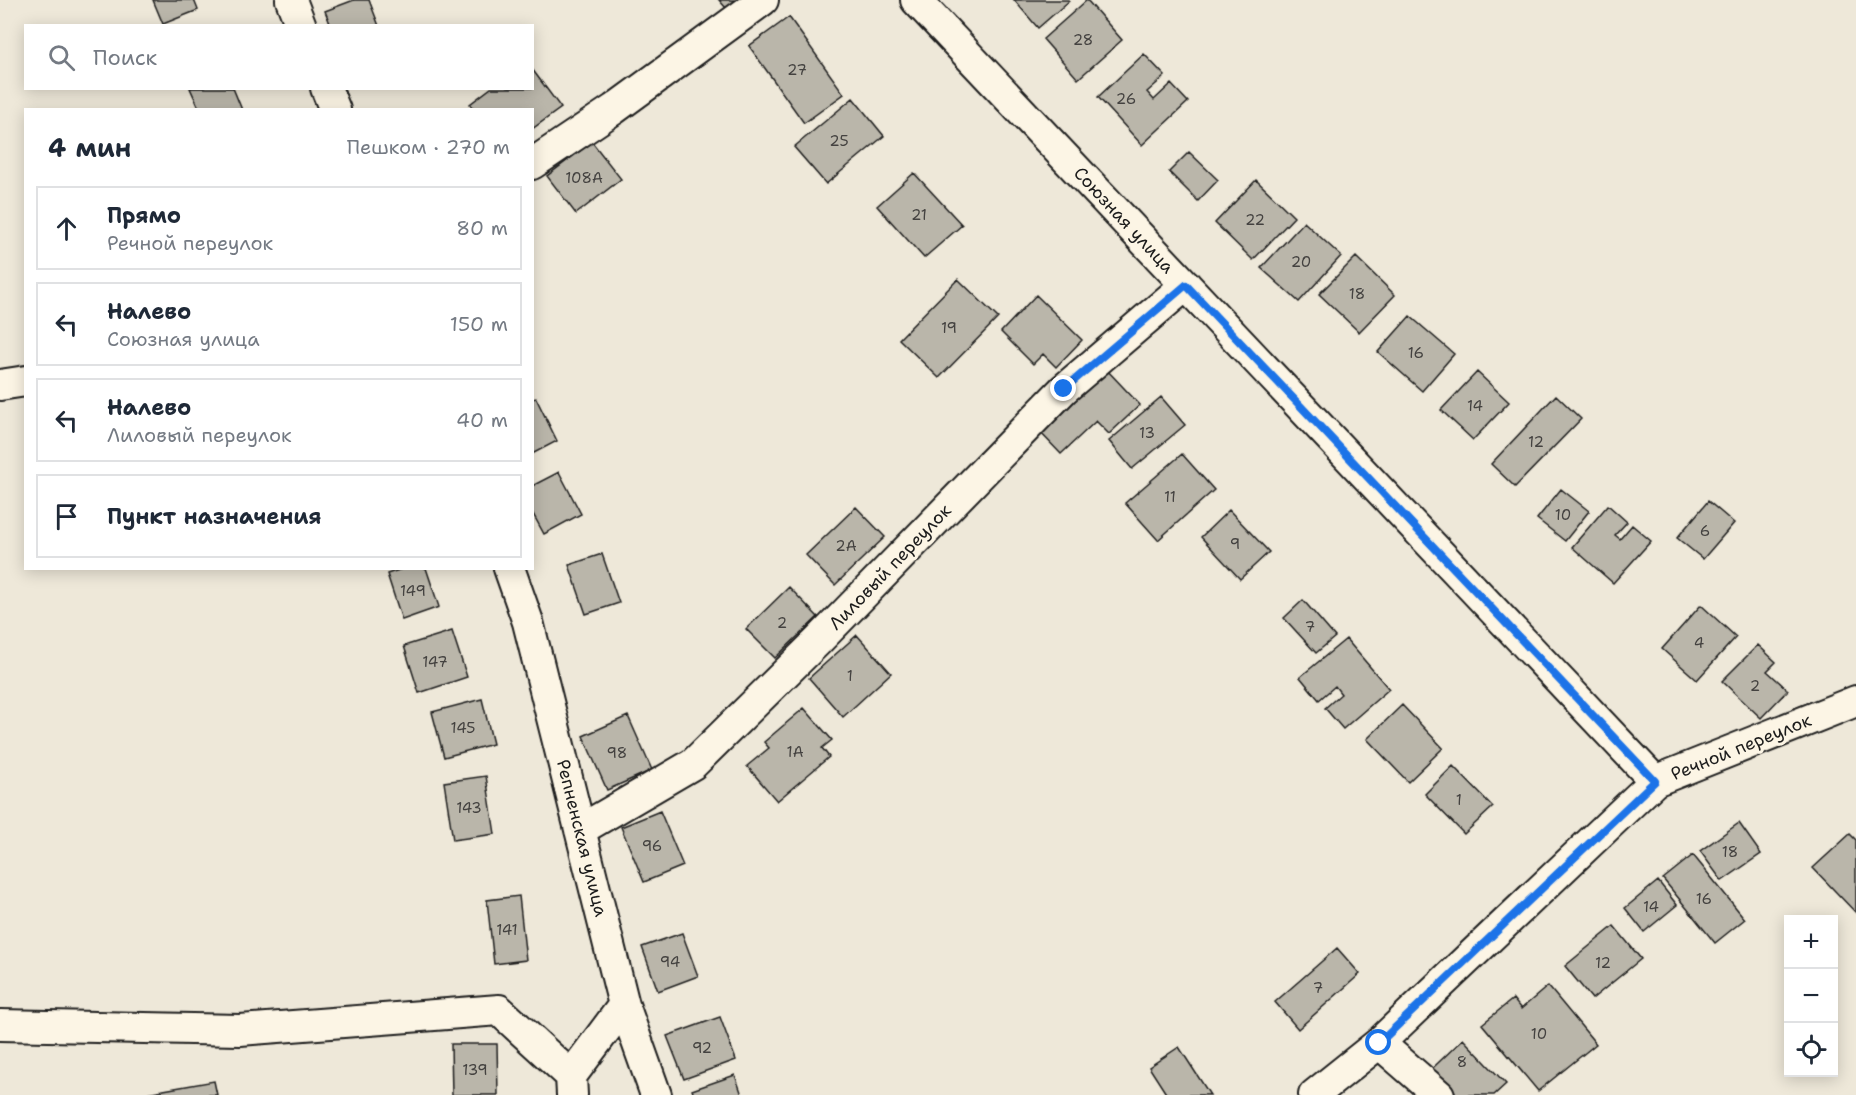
<!DOCTYPE html>
<html lang="ru">
<meta charset="utf-8">
<style>
:root{--surface:#fff;--page:#f6f6f7;--text:#1f2937;--muted:#747a83;--line:#e0e1e3}
body{margin:0;font-family:"Shantell Sans",sans-serif;background:var(--page);color:var(--text)}
.controls{position:absolute;right:18px;bottom:18px;display:grid;overflow:hidden;border-radius:0px;box-shadow:0 3px 15px #0003}
.controls button{width:54px;height:54px;display:grid;place-items:center;padding:0;border:0;border-bottom:2px solid var(--line);background:var(--surface);color:var(--text);font:30px sans-serif}
.stop{position:absolute;width:18px;height:18px;margin:-14px;border:4px solid #1a73e8;border-radius:50%;background:#fff}
.stop.end{background:#1a73e8;border-color:#fff;box-shadow:0 2px 6px #0008}
.list{margin:0;padding:0;list-style:none}
h2{display:flex;justify-content:space-between;align-items:center;height:78px;margin:0;padding:0 24px;font-size:26px}
h2 small{font-size:20px;font-weight:400;color:var(--muted)}
.list li{display:grid;grid-template-columns:39px 1fr auto;gap:18px;align-items:center;box-sizing:border-box;height:84px;margin:0 12px 12px;padding:0 12px;border:2px solid var(--line);border-radius:0px}
.list b{display:block;font-size:22px;white-space:nowrap}
.list p{margin:0;font-size:20px;white-space:nowrap;color:var(--muted)}
.list em{font-size:20px;font-style:normal;color:var(--muted)}
.icon{flex:none;width:33px;height:33px;fill:none;stroke:currentColor;stroke-width:2;stroke-linecap:round;stroke-linejoin:round}
.map{position:relative;flex:none;width:1856px;height:1095px;overflow:hidden}
.search{position:absolute;background:var(--surface);box-shadow:0 3px 15px #0003;left:24px;top:24px;width:510px;height:66px;display:flex;align-items:center;gap:15px;box-sizing:border-box;padding:0 21px;border-radius:0px;color:var(--muted);font-size:22px}
.panel{position:absolute;background:var(--surface);box-shadow:0 3px 15px #0003;left:24px;top:108px;width:510px;height:462px;border-radius:0px}
.map>svg:first-child{display:block}
.building{fill:#bab6aa;stroke:#1c1c1c;stroke-width:1.5}
.lines{fill:none;stroke-linecap:round;stroke-linejoin:round}
.minor-casing{stroke:#1c1c1c;stroke-width:34}
.minor{stroke:#fcf5e5;stroke-width:30}
.route{stroke:#1a73e8;stroke-width:8}
.labels{text-anchor:middle;dominant-baseline:central;stroke-width:6;stroke-linejoin:round;paint-order:stroke}
.number-label{font-size:15px;fill:#444240}
.street-label{font-size:18px;fill:#1c1c1c;stroke:#fcf5e5}
</style>
<div class="map">
<svg width="1856" height="1095" viewBox="0 0 1856 1095">
<rect width="100%" height="100%" fill="#eee8d9"/>
<filter id="ink" filterUnits="userSpaceOnUse"><feTurbulence type="fractalNoise" baseFrequency=".0167" numOctaves="2"/><feDisplacementMap in="SourceGraphic" scale="12" xChannelSelector="R" yChannelSelector="G"/><feConvolveMatrix kernelMatrix="1 2 1 2 8 2 1 2 1" color-interpolation-filters="sRGB"/></filter>
<g filter="url(#ink)">
<path class="building" d="M153,0H194L198,10L163,24Z
M354,0H369L379,26H331L325,11Z
M719,0H737L726,8Z
M1014,0H1068L1069,1L1038,28Z
M1087,0L1122,40L1078,79L1043,39Z
M789,17L844,94L804,123L749,46Z
M1144,54L1165,76L1147,92L1154,100L1171,84L1188,102L1142,145L1098,97Z
M532,69L561,108L532,129V110H474L470,104L491,88H532Z
M190,88H233L242,110H200Z
M853,98L884,136L826,184L794,147Z
M592,142L621,179L576,214L547,176Z
M1189,152L1218,180L1198,201L1169,172Z
M914,173L962,225L924,258L877,206Z
M1256,180L1294,217L1253,260L1215,223Z
M1304,222L1341,256L1299,302L1261,268Z
M1356,257L1395,295L1359,332L1319,294Z
M958,279L998,318L939,378L899,339Z
M1036,295L1082,340L1056,367L1043,354L1033,364L1001,332Z
M1410,316L1454,354L1422,391L1378,352Z
M1106,369L1140,405L1109,434L1096,421L1061,454L1039,431Z
M1477,372L1509,402L1473,440L1441,410Z
M1556,395L1581,419L1515,487L1491,464Z
M1161,397L1185,425L1132,469L1109,441Z
M536,398L557,441L532,454V399Z
M1182,454L1214,490L1158,540L1125,503Z
M559,472L581,514L544,534L532,512V486Z
M1561,489L1589,511L1565,541L1537,519Z
M1708,501L1734,523L1703,559L1677,538Z
M1608,505L1627,522L1615,535L1620,539L1632,525L1651,541L1613,583L1572,547Z
M856,507L885,537L835,585L806,555Z
M1229,510L1269,552L1240,579L1201,537Z
M602,554L619,603L586,614L569,565Z
M405,568H426L439,607L402,620L387,574Z
M789,587L818,617L775,658L746,629Z
M1303,600L1335,637L1316,653L1284,618Z
M1701,605L1736,637L1697,680L1662,649Z
M452,631L467,677L419,693L404,646Z
M857,635L891,673L843,717L809,678Z
M1346,639L1389,689L1343,729L1325,708L1341,694L1335,686L1319,700L1300,677Z
M1758,645L1776,662L1767,671L1788,690L1761,718L1722,681Z
M482,699L493,744L444,757L432,712Z
M1402,705L1443,748L1408,782L1367,739Z
M804,708L832,740L822,748L829,757L777,801L747,766L769,748L764,742Z
M628,716L652,770L607,790L583,736Z
M1453,766L1493,807L1464,834L1425,794Z
M486,776L495,834L453,840L444,782Z
M660,811L683,866L644,882L621,827Z
M1739,823L1761,854L1722,881L1700,851Z
M1850,834L1856,840V913L1813,868Z
M1693,855L1745,919L1715,943L1663,879Z
M1658,881L1677,905L1644,932L1625,908Z
M519,896L526,960L494,964L487,900Z
M1614,926L1641,959L1592,999L1565,966Z
M682,933L698,976L658,991L642,947Z
M1337,948L1360,974L1298,1029L1275,1002Z
M1548,986L1596,1044L1538,1091L1482,1024L1513,999L1521,1009Z
M720,1017L736,1060L684,1079L667,1036Z
M1463,1039L1506,1084L1494,1095H1426L1416,1084Z
M451,1044H497L498,1095H452Z
M1179,1047L1210,1095H1167L1149,1067Z
M735,1075L742,1095H694L692,1090Z
M214,1081L217,1095H147V1093Z"/>
<g class="lines">
<g class="minor-casing">
<path id="minor" d="M291,0L301,26
M916,0L1655,781
M326,88L335,110
M532,164L614,109L763,0
M0,385L26,381
M509,568L528,622L624,1005L571,1076L572,1095
M580,830L693,764L818,641L1064,389L1186,285
M624,1005L656,1095
M0,1025L240,1030L499,1010L571,1076
M1379,1043L1439,1095
M1314,1095L1379,1043L1655,781L1856,701"/>
</g>
<use href="#minor" class="minor"/>
</g>
</g>
<g class="lines" filter="url(#ink)">
<path class="route" d="M1064,389L1186,285L1655,781L1379,1043"/>
</g>
<g class="labels">
<g class="number-label">
<text x="1083" y="40">28</text>
<text x="797" y="70">27</text>
<text x="1126" y="99">26</text>
<text x="839" y="141">25</text>
<text x="584" y="178">108А</text>
<text x="919" y="215">21</text>
<text x="1255" y="220">22</text>
<text x="1301" y="262">20</text>
<text x="1357" y="294">18</text>
<text x="949" y="328">19</text>
<text x="1416" y="353">16</text>
<text x="1475" y="406">14</text>
<text x="1147" y="433">13</text>
<text x="1536" y="442">12</text>
<text x="1170" y="497">11</text>
<text x="1563" y="515">10</text>
<text x="1705" y="531">6</text>
<text x="1235" y="544">9</text>
<text x="846" y="546">2А</text>
<text x="413" y="591">149</text>
<text x="782" y="623">2</text>
<text x="1310" y="627">7</text>
<text x="1699" y="643">4</text>
<text x="435" y="662">147</text>
<text x="850" y="676">1</text>
<text x="1755" y="686">2</text>
<text x="463" y="728">145</text>
<text x="795" y="752">1А</text>
<text x="617" y="753">98</text>
<text x="1459" y="800">1</text>
<text x="469" y="808">143</text>
<text x="652" y="846">96</text>
<text x="1730" y="852">18</text>
<text x="1704" y="899">16</text>
<text x="1651" y="907">14</text>
<text x="507" y="930">141</text>
<text x="670" y="962">94</text>
<text x="1603" y="963">12</text>
<text x="1318" y="988">7</text>
<text x="1539" y="1034">10</text>
<text x="702" y="1048">92</text>
<text x="1462" y="1062">8</text>
<text x="475" y="1070">139</text>
</g>
<g class="street-label">
<text transform="translate(1124 220) rotate(47)">Союзная улица</text>
<text transform="translate(890 567) rotate(-46)">Лиловый переулок</text>
<text transform="translate(1741 747) rotate(-22)">Речной переулок</text>
<text transform="translate(582 838) rotate(76)">Репненская улица</text>
</g>
</g>
</svg>
<div class="controls">
<button>+</button>
<button>−</button>
<button><svg class="icon" aria-label="locate" viewBox="0 0 24 24"><circle cx="12" cy="12" r="6"/><path d="M12 2v4M12 18v4M2 12h4M18 12h4"/></svg></button>
</div>
<div class="stop" style="left:1379px;top:1043px"></div>
<div class="stop end" style="left:1064px;top:389px"></div>
<div class="search"><svg class="icon" aria-label="search" viewBox="0 0 24 24"><circle cx="10" cy="10" r="6"/><path d="M15 15l6 6"/></svg>Поиск</div>
<section class="panel">
<h2>4 мин<small>Пешком · 270 m</small></h2>
<ul class="list">
<li><svg class="icon" aria-label="ahead" viewBox="0 0 24 24"><path d="M12 20V5M6 11l6-6 6 6"/></svg><div><b>Прямо</b><p>Речной переулок</p></div><em>80 m</em></li>
<li><svg class="icon" aria-label="left" viewBox="0 0 24 24"><path d="M17 20v-9H6M10 6l-5 5 5 5"/></svg><div><b>Налево</b><p>Союзная улица</p></div><em>150 m</em></li>
<li><svg class="icon" aria-label="left" viewBox="0 0 24 24"><path d="M17 20v-9H6M10 6l-5 5 5 5"/></svg><div><b>Налево</b><p>Лиловый переулок</p></div><em>40 m</em></li>
<li><svg class="icon" aria-label="arrive" viewBox="0 0 24 24"><path d="M6 21V4h12l-3 4 3 4H6"/></svg><div><b>Пункт назначения</b></div></li>
</ul>
</section>
</div>
